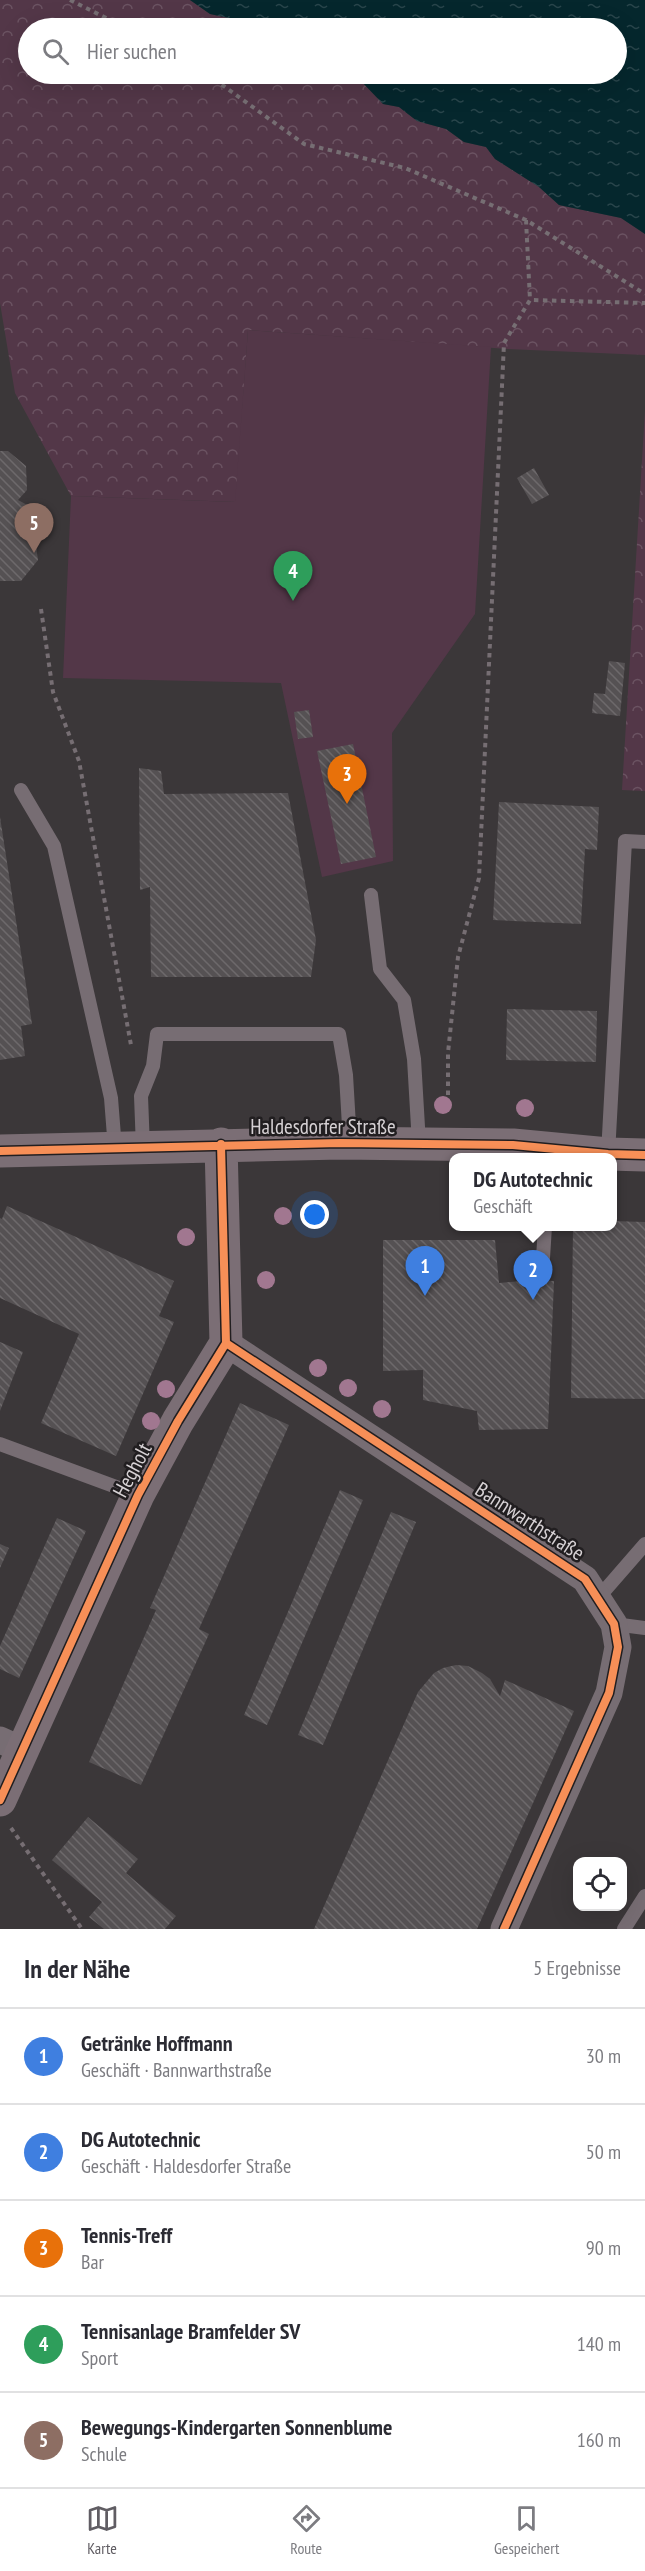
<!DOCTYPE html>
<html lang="de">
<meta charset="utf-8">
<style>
:root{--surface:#fff;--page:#f2f2f3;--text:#2b2b33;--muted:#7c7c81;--line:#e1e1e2;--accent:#605d63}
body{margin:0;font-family:"PT Sans Narrow",sans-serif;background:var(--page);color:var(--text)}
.controls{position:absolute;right:18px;bottom:18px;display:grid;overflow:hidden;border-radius:12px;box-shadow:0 6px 24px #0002}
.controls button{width:54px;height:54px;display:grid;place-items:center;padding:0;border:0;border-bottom:2px solid var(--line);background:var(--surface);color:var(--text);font:30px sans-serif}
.you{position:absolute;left:315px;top:1215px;width:21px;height:21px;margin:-15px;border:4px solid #fff;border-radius:50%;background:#1a73e8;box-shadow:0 0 0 9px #1a73e833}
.badge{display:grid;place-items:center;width:39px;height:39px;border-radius:50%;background:var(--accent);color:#fff;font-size:20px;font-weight:700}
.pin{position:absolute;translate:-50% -50px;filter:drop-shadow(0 2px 3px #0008)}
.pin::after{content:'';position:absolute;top:32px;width:21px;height:18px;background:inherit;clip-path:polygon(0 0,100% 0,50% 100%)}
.popup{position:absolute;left:449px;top:1153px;width:168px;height:78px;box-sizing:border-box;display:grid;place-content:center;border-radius:12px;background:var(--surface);filter:drop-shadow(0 2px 4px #0005);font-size:20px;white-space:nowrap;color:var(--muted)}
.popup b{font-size:22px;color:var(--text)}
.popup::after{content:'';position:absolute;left:50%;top:100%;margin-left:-12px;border:12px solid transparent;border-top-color:var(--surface)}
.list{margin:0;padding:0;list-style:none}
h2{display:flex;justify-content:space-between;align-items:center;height:78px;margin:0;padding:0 24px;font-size:26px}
h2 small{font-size:20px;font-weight:400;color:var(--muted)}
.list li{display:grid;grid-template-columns:39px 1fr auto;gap:18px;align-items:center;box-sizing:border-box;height:96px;padding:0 24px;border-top:2px solid var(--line)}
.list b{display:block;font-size:22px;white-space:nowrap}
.list p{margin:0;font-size:20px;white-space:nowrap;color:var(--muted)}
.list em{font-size:20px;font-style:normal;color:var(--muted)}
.icon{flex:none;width:33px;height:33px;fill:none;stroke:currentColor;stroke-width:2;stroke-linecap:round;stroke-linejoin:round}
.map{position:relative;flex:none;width:645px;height:1929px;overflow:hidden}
.search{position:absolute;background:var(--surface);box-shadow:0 6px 24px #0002;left:18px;right:18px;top:18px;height:66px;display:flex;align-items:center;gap:15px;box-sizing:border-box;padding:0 21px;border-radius:33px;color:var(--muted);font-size:22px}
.sheet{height:558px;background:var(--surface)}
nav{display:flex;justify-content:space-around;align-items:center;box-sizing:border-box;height:84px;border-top:2px solid var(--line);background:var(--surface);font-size:16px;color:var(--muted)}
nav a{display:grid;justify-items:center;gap:3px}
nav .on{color:var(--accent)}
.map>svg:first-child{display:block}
.park{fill:url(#park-crowns)}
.pitch{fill:#533748}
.water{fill:url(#water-ripples)}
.building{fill:url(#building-back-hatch)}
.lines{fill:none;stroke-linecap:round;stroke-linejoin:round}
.path{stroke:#766e73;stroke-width:4;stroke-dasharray:4.5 4.5;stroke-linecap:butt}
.lane{stroke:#776d73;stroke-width:14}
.street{stroke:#776d73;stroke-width:27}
.secondary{stroke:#7b6e75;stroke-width:33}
.cycleway-casing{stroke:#211e20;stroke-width:11}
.cycleway{stroke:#f78f57;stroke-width:8}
.tree{fill:#a17790}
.labels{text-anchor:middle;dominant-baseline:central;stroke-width:5;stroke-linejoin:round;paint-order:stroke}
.street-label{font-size:21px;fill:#d6d1d4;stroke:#211e20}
</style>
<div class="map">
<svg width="645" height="1929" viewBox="0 0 645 1929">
<defs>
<pattern id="park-crowns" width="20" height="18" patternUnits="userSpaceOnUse" patternTransform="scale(1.5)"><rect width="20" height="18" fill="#533748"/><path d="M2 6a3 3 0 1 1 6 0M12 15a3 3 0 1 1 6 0" fill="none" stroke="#6b5362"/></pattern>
<pattern id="water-ripples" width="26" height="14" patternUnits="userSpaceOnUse" patternTransform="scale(1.5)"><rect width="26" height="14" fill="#05272d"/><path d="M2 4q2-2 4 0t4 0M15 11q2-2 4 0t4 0" fill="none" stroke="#29454b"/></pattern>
<pattern id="building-back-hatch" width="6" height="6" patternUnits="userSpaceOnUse" patternTransform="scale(1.5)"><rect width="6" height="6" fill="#555153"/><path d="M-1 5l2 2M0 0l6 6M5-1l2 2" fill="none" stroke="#6d696b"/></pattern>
</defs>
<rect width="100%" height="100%" fill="#3b3739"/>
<path class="park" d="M0,0H190L210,14L233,19L236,28H28V74H282L303,81L334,74L362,82L383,104L399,107L417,121L446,129L464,142L486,147L495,159L539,187L559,205L621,218L645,234V355L508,349L248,330L236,502L71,496L15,393L0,303Z
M645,411V791L622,790Z"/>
<path class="pitch" d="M248,330L491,347L475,614L392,733L393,861L322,877L281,683L63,678L71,496L235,502Z"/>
<path class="water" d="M190,0H645V234L621,218L559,205L539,187L495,159L486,147L464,142L446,129L417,121L399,107L383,104L362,82L334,74L303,81L282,74H616V28H236L233,19L210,14Z"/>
<path class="building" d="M0,451H8L26,466L27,490L18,500L31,507L34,523L26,530L35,539L38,560L21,581H0Z
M534,468L549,495L532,504L517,478Z
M609,661L625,663L620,716L592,713L594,693L605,694Z
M309,710L313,737L298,739L294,712Z
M353,744L376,857L341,864L317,751Z
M139,768L161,771L164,794L288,793L316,940L311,977H151L150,887L140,890Z
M499,802L599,807L597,850L585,849L581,924L493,920Z
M0,817L32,1024L21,1026L25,1056L0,1060Z
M507,1009L597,1011L596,1062L506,1060Z
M7,1206L174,1281L159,1316L174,1322L116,1456L41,1423L79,1334L0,1298V1218L2,1219Z
M612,1221L645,1222V1399L571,1398L573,1226H612Z
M383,1240H495L499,1283L531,1280L554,1281L548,1429L479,1430L477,1411L423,1400V1370L383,1371Z
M0,1342L23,1352L0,1411Z
M240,1403L289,1425L199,1629L209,1634L141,1785L89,1762L156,1610L150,1608Z
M340,1490L363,1500L267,1725L244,1715Z
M391,1512L416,1522L323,1745L298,1735Z
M57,1518L86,1531L19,1678L0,1669V1646Z
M0,1544L9,1548L0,1568Z
M456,1665L468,1666L482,1673L490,1679L500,1696L505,1680L574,1711L477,1929H314L418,1692L434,1673L443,1668Z
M88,1817L138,1859L126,1873L176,1916L165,1929H104L89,1917L102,1902L52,1860Z"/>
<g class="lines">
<path class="path" d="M70,0L126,28
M207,74L304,144L405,168L526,220L645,294
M526,220L530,300
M41,609L53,692L79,761L131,1045
M448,1095V1053L458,957L479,878L504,343L530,300L645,303
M11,1828L82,1929"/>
<path class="lane" d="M21,790L54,846L111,1098L115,1149
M371,895L380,969L404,1000L414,1059L419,1144
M143,1148L141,1096L153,1066L157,1034H339L346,1075L350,1143
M608,1154L625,841L645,842
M543,1258L545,1226
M0,1444L138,1495
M599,1597L645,1544
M614,1624L645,1628
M624,1929L645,1896"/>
<path class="street" d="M226,1343L585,1579L614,1624L618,1647L609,1693L504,1929
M0,1740L22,1750"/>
<path class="secondary" d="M0,1151L340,1143L513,1145L608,1154L645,1155
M0,1800L138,1495L178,1421L226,1343L221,1144"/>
<g class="cycleway-casing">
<path id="cycleway" d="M0,1151L340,1143L513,1145L608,1154L645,1155
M226,1343L585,1579L614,1624L618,1647L609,1693L504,1929
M0,1800L138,1495L178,1421L226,1343L221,1144"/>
</g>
<use href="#cycleway" class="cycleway"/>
</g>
<g class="tree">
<circle cx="443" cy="1105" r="9"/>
<circle cx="525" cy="1108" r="9"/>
<circle cx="283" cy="1216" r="9"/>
<circle cx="186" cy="1237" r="9"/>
<circle cx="266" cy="1280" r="9"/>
<circle cx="318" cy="1368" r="9"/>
<circle cx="348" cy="1388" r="9"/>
<circle cx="166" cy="1389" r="9"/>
<circle cx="382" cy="1409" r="9"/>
<circle cx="151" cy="1421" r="9"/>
</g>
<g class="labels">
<g class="street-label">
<text x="323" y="1126">Haldesdorfer Straße</text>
<text transform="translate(132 1470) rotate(-62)">Hegholt</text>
<text transform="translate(530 1521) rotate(33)">Bannwarthstraße</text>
</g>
</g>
</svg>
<div class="controls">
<button><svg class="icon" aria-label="locate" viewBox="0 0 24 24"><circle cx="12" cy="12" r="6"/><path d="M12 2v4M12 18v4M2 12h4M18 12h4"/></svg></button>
</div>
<div class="you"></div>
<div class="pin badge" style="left:425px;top:1296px;background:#3f7fe0">1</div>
<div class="pin badge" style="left:533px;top:1300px;background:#3f7fe0">2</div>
<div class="popup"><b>DG Autotechnic</b>Geschäft</div>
<div class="pin badge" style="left:347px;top:804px;background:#e8710a">3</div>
<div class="pin badge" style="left:293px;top:601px;background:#2e9e5b">4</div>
<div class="pin badge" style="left:34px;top:553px;background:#8d6e63">5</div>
<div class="search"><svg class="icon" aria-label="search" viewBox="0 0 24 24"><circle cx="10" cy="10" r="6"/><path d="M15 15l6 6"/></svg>Hier suchen</div>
</div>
<section class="sheet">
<h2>In der Nähe<small>5 Ergebnisse</small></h2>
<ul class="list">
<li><span class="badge" style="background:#3f7fe0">1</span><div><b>Getränke Hoffmann</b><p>Geschäft · Bannwarthstraße</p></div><em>30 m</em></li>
<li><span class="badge" style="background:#3f7fe0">2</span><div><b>DG Autotechnic</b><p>Geschäft · Haldesdorfer Straße</p></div><em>50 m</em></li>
<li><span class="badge" style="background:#e8710a">3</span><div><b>Tennis-Treff</b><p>Bar</p></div><em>90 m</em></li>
<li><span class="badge" style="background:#2e9e5b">4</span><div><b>Tennisanlage Bramfelder SV</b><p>Sport</p></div><em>140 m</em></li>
<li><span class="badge" style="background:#8d6e63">5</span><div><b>Bewegungs-Kindergarten Sonnenblume</b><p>Schule</p></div><em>160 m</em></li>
</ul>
</section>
<nav>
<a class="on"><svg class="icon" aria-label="map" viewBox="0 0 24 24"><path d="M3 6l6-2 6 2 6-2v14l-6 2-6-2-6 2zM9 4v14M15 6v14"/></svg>Karte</a>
<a><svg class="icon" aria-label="directions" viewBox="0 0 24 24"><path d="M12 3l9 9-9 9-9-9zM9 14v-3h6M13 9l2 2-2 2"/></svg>Route</a>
<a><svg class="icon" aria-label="saved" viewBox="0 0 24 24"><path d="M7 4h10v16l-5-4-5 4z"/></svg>Gespeichert</a>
</nav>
